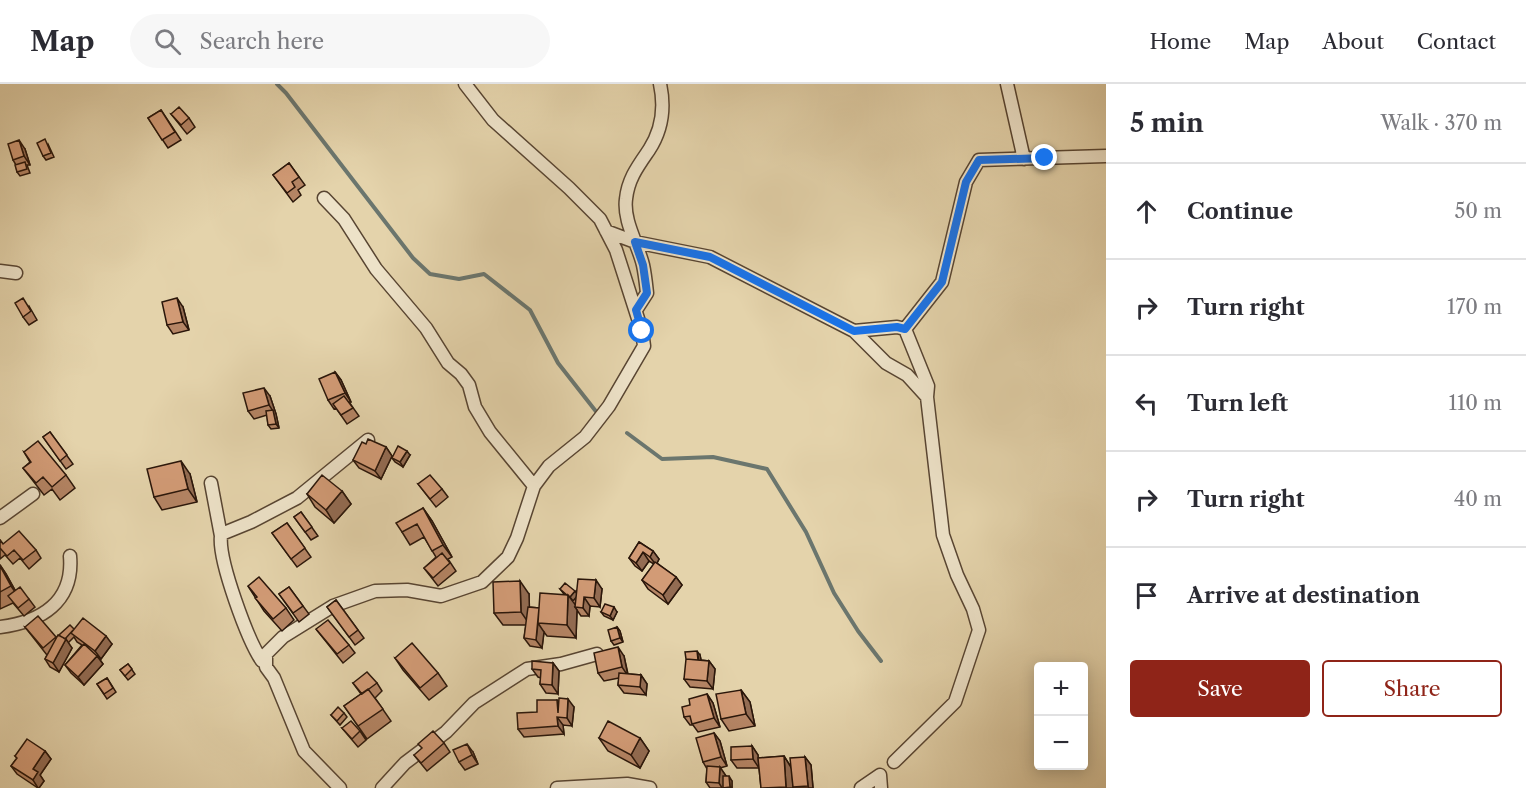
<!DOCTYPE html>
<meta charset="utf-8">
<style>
:root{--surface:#fff;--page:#f7f7f7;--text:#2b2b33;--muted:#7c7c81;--line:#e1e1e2;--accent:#8f2418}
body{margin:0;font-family:"Libre Caslon Text",serif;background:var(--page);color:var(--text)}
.controls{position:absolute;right:18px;bottom:18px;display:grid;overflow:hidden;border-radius:6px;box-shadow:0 3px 15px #0003}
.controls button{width:54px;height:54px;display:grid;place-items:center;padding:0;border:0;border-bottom:2px solid var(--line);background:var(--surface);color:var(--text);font:30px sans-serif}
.stop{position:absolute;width:18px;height:18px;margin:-14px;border:4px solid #1a73e8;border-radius:50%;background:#fff}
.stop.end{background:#1a73e8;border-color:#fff;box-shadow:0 2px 6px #0008}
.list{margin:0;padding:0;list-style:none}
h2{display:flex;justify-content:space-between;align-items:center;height:78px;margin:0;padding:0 24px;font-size:26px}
h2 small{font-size:20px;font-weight:400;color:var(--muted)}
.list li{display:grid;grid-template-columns:39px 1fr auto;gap:18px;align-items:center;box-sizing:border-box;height:96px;padding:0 24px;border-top:2px solid var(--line)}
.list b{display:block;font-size:22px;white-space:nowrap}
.list em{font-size:20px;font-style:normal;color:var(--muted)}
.actions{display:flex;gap:12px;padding:18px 24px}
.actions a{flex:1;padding:14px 0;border:2px solid var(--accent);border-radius:6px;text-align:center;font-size:21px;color:var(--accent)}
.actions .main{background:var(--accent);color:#fff}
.icon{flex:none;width:33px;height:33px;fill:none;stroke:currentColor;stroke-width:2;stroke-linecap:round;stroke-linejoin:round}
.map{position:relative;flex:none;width:1106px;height:704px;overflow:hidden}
header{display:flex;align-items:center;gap:36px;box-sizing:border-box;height:84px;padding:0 30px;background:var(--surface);border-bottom:2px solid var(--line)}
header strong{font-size:28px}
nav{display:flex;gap:33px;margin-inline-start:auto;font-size:21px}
.search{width:420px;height:54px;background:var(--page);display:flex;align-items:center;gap:15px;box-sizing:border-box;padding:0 21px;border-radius:33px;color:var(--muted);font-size:22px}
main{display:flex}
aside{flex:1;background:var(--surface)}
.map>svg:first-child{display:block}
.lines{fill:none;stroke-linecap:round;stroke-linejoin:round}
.stream{stroke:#6b766e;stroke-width:4}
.street-casing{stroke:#584532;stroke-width:15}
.street{stroke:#ede2c8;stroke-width:12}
.wall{fill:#b58565;stroke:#2a160a;stroke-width:1.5}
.shaded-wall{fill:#936c53;stroke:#2a160a;stroke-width:1.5}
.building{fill:#d29b76;stroke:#2a160a;stroke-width:1.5}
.route{stroke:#1a73e8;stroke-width:8}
</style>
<header>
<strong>Map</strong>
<div class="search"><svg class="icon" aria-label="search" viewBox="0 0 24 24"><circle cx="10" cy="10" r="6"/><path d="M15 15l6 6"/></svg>Search here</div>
<nav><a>Home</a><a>Map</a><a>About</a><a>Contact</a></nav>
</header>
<main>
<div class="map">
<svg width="1106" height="704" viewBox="0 0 1106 704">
<rect width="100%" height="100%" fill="#e4d3ab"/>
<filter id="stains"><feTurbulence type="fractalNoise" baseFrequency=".00333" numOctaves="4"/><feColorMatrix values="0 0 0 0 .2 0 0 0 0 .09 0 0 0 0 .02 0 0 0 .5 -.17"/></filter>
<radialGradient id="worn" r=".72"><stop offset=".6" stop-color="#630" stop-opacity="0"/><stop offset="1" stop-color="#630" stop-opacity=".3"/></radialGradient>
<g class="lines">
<path class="stream" d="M277,0L286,9L413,174L430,190L459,195L484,190L530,226L558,279L598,330
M627,349L662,375L713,373L767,385L806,448L834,509L858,547L881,577"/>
<g class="street-casing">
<path id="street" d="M1007,0L1024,75
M324,114L344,135L376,185L426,244L448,279L461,290L469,301L475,323L490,348L534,402
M606,147L635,158L710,173L854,247L886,279L907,291L927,313
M0,187L16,189
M636,226L647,209C646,200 645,190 643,181C638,160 623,137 626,115C628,95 638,82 649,66C662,46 665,23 660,0
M905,245L942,198L966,98L979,76L1106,72
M854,247L897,243L905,245
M211,399L221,452
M0,434L33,410
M0,543C41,538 74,518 70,472
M265,575L262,577C248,557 218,476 221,452L224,449L251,438L297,414L368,356
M894,678L955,618L979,546L973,525L957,491L943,451L927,313L928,302L905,245
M340,704L304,667L274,594L266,583V570L283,553L333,522L375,507L407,506L441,512L482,498L508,473L517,454L534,402L549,382L585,353L609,322L644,262L642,247L616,166L600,135L569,104L493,36L465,0
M382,704L405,679L446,648L474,619L527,585L561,580L597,570
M557,704L627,700L650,704
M861,704L880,691L881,704"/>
</g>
<use href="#street" class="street"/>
</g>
<path class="wall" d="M161,26L181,56L168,64L148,34Z
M171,30L189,34L195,43L187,50Z
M48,60L54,73L46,76L43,72Z
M25,65L30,81H27L30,89L20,92L17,88L16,81L13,76Z
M289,79L305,101L298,106L301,111L293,118L273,91Z
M29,222L37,236L29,241L23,233Z
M183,223L189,246L173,250L167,241Z
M335,288L341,296L351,318H349L359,332L347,340L336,324L334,325L328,316Z
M270,312L276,330L279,344L271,345L268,341L267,331L254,335L248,327Z
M50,348L73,380L66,385L43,353Z
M366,360L386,363L392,372L381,395L359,384L353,376Z
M24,368L66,391L75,404L60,416L52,405L44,411L23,384L30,378Z
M410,371L403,383L395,378L392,374Z
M190,390L197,418L162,426L154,413Z
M418,400L442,405L448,413L436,423Z
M342,407L351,420L334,439L315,423L307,410Z
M423,424L432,437L452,473L448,475L456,487L438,502L424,484L436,473L424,453L410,461L402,448Z
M301,428L318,452L311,456L294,433Z
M287,439L311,473L297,483L272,449Z
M0,456L3,460L36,466L41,474L29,485L20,474L13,480L5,471L0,475Z
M639,458L653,467L659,475L657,479L676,493L682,501L668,520L648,505L642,496L654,480L649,477L642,487L635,482L629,474Z
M0,481L6,490L15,506L29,515L35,523L24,532L13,519L0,525Z
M248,502L286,524L294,536L282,547L264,527Z
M289,503L309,530L299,538L279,510Z
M560,505L577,509L602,505L600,523L590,522L589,532H581L577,526L576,554L547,552L544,548L542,564L530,562L524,554L526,541H503L494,529L529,510V523L539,524L564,510Z
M336,516L364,554L355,561L327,523Z
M601,528H617L613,536L604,532Z
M25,543L56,554L74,545L112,560L101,575L98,573L103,580L84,601L71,589L65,581L82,561L77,558L74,553L68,559L72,564L59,588L50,583L45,575L47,571Z
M617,543L620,547L623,558L614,561L611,557Z
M316,545L349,561L355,569L343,579Z
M700,571L701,576L709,577L715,585L713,605L690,603L684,595Z
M624,572L628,590L641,591L647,600L646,611L624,609L618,601L619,594L604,597L598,589Z
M395,574L438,589L447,602L429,616L403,586Z
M553,579L559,587L558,610L546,609L540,600L541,594L538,593L532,585Z
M128,580L135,590L128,596L120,586Z
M107,594L116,608L107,615L97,600Z
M353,599H377L382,607L375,614L391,637L367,655L344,622L361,610Z
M741,606L750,618L755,642L729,647L721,635Z
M707,610L713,619L720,643L698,648L693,641H690L684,633L690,621Z
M557,616L559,618L574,623L572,642L563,641L564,650L524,653L518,645L537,628Z
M344,629L347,633L340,641L331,631Z
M342,644L360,647L366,656L358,663Z
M714,649L720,657L727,682L720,684L726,692L732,697V704H710L706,698L707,685L703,678Z
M599,654H640L649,667L640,684L608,667Z
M444,659L450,668L427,687L414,671Z
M752,662L758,671V674L784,672L791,683L805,673L811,681L813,704H761L759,684H737L731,676Z
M45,667L51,675L40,691L44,697L39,704H38L17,690L11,682L17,674L15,672Z
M473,668L478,680L465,686L459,678Z"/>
<path class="shaded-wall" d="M19,56L25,65L30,81L24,72Z
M177,214L183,223L189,246L183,238Z
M335,288L341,296L351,318L345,309Z
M264,304L270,312L276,330L279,344L276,340L273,327L269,321Z
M386,363L392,372L381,395L375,387Z
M407,367L410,371L403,383L400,378Z
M181,377L190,390L197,418L188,405Z
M342,407L351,420L334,439L326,426Z
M423,424L432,437L452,473L443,461Z
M653,467L659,475L656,481L650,473Z
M643,468L649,477L642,487L636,479Z
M0,481L6,490L20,515L11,502Z
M676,493L682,501L668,520L663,511Z
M596,496L602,505L600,523L594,514Z
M520,497L529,510L530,541L521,528Z
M575,507L578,511L573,517L570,513Z
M568,511L577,523H575L577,526L576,554L567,541Z
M584,513L590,522L589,532L583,524Z
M614,523L617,528L613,536L610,532Z
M538,539L544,548L542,564L536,556Z
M617,543L620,547L623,558L620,554Z
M106,552L112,560L101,575L95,567Z
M66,555L72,564L59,588L53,579Z
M618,563L624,572L628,592L622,583Z
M697,567L700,571L702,581L699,577Z
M97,572L103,580L84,601L78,593Z
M709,577L715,585L713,605L707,597Z
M553,579L559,587L558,610L552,601Z
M641,591L647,600L646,611L640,603Z
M741,606L750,618L755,642L746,630Z
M707,610L713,619L720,643L714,634Z
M568,615L574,623L572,642L567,634Z
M557,633L563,641L564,650L558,642Z
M714,649L720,657L727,682L721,673Z
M640,654L649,667L640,684L631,671Z
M467,660L473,668L478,680L472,671Z
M752,662L758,671L759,684L753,675Z
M45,667L51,675L40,691L44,697L39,704H38L33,696V685Z
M784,672L792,685L793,704H787L786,703Z
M805,673L811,681L813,704H809L808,702Z
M720,683L726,692L725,704H722L719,699Z
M729,692L732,697V704L730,703Z"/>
<path class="building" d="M179,23L189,34L181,41L171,30Z
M161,26L175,48L162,56L148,34Z
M45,55L51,69L43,72L37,59Z
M19,56L24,72L13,76L8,60Z
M25,78L27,85L17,88L15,81Z
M289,79L299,93L292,98L295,103L287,109L273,91Z
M23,214L31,227L23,233L15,219Z
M177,214L183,238L167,241L162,218Z
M335,288L345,309L328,316L319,295Z
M264,304L269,321L248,327L243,309Z
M344,312L353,324L341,331L333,320Z
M273,326L276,340L268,341L266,327Z
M50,348L67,371L60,377L43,353Z
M368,355L386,363L375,387L353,376L362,358L366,360Z
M38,357L66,391L52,403L43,393L36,399L23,384L31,378L24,368Z
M398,362L407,367L400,378L392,374Z
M181,377L188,405L154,413L147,385Z
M322,391L342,407L326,426L307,410Z
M430,391L442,405L430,415L418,400Z
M423,424L443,461L432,467L417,440L402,448L396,439Z
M301,428L312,443L305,448L294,433Z
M287,439L305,464L291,475L272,449Z
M19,447L36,466L23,476L14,466L7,472L0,464V456L3,460Z
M639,458L653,467L650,473L643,468L636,479L629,474Z
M442,469L450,479L433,494L424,484Z
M655,478L676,493L663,511L642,496Z
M0,482L11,502L0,508Z
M259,493L286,524L273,535L255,514L257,513L248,502Z
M578,495L596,496L594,514L584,513L583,524L575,523Z
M520,497L521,528L494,529L493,498Z
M565,499L575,507L570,513L568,511V512L560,505Z
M20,503L29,515L18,524L8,512Z
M289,503L303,522L293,529L279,510Z
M540,509L568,511L567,541L538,539Z
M336,516L358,546L349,553L327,523Z
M605,520L614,523L610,532L601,528Z
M528,523L539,524L536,556L524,554Z
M38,532L56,553L43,564L25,543Z
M83,534L106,552L95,567L71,549Z
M328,536L349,561L337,570L316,545Z
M70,541L74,545L65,555L59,551Z
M617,543L620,554L611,557L608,546Z
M58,551L66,555L53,579L45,575Z
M412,559L438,589L420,604L395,574Z
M84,560L97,572L78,593L65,581Z
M618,563L622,583L598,589L594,569Z
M697,567L698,576L686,575L685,568Z
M686,575L709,577L707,597L684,595Z
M532,577L553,579L552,601L540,600L541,586L532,585Z
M128,580L132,585L125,592L120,586Z
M367,588L377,599L362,610L353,599Z
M619,589L641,591L640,603L618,601Z
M107,594L113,604L104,610L97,600Z
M368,605L383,625L358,642L344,622Z
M741,606L746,630L721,635L716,610Z
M707,610L714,634L692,640L690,632L684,633L682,623L690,621L689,615Z
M559,614L568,615L567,634L557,633L558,642L518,645L517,629L537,628V616H557L558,629Z
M338,623L344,629L337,637L331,631Z
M351,637L360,647L352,655L342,644Z
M608,637L640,654L631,671L599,654Z
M433,647L444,659L421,679L414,671L422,664L418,660Z
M714,649L721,673L703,678L696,654Z
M27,655L45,667L33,685L38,688L33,696L11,682L17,674L15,672Z
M467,660L472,671L459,678L453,666Z
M752,662L753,675L731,676V663Z
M784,672L786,703L761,704L758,674Z
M805,673L808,702L793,703L790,674Z
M707,682L720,683L719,699L706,698Z
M723,692H729L730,703L723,704Z"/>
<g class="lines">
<path class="route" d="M642,247L636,226L647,209L643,181L635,158L710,173L854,247L897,243L905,245L942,198L966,98L979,76L1045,74"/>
</g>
<rect width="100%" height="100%" filter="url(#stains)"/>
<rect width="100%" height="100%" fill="url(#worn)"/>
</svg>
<div class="controls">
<button>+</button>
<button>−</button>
</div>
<div class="stop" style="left:642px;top:247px"></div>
<div class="stop end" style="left:1045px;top:74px"></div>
</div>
<aside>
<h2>5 min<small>Walk · 370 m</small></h2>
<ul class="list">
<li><svg class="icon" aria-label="ahead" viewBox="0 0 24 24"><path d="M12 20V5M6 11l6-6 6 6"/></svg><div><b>Continue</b></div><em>50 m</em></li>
<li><svg class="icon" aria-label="right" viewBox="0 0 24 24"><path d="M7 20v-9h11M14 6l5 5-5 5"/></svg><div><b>Turn right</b></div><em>170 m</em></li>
<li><svg class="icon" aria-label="left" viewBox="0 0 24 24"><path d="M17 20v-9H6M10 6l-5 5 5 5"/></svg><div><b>Turn left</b></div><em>110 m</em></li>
<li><svg class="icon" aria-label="right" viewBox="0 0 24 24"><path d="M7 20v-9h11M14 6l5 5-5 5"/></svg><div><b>Turn right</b></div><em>40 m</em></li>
<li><svg class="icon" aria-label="arrive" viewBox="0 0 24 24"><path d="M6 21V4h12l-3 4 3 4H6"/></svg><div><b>Arrive at destination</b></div></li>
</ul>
<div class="actions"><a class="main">Save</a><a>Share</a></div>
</aside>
</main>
